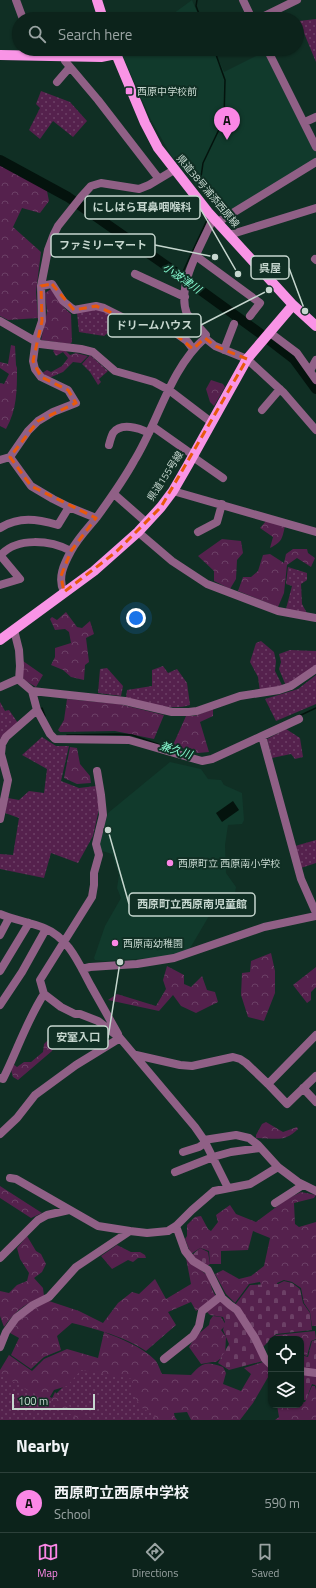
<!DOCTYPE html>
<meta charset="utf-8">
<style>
:root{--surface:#0c231b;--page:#152b24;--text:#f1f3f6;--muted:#9aa4a3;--line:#2c403a;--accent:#fb87e6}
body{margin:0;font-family:"Titillium Web","Noto Sans JP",sans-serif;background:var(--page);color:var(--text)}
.controls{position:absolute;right:12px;bottom:12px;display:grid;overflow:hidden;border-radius:8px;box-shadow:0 1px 3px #0004}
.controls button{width:36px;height:36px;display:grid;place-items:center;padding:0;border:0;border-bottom:1px solid var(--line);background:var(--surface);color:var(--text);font:20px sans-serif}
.scale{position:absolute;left:12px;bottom:10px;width:83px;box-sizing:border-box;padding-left:4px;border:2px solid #c6d7cf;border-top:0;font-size:11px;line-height:14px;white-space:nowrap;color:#c6d7cf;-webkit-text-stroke:3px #102f24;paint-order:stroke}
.you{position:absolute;left:136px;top:618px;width:14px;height:14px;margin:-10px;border:3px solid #fff;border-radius:50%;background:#1a73e8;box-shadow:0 0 0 6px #1a73e833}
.badge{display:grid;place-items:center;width:26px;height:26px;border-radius:50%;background:var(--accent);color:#111;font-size:13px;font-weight:700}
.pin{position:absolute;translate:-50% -33px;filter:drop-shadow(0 1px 2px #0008)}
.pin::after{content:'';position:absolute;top:21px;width:14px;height:12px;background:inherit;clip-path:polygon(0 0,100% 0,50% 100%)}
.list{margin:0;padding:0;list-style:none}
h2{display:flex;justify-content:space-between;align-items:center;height:52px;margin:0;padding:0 16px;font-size:17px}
h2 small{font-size:13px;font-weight:400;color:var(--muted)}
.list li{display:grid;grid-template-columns:26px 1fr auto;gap:12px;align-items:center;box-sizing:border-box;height:60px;padding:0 16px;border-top:1px solid var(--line)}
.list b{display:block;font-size:15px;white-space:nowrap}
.list p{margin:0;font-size:13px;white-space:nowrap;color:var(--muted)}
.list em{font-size:13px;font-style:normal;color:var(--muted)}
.icon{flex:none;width:22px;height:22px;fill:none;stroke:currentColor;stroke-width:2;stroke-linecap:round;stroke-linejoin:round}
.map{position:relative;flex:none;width:316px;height:1420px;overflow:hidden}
.search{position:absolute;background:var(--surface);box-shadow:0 1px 3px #0004;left:12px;right:12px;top:12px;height:44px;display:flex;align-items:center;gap:10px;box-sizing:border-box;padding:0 14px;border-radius:22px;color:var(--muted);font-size:15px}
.sheet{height:112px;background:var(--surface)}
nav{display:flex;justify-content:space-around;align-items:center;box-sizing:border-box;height:56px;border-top:1px solid var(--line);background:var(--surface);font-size:11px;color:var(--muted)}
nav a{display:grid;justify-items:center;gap:2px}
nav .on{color:var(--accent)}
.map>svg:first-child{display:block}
.built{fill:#113a2c}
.grass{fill:url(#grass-dots)}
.forest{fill:url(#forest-crowns)}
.cemetery{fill:url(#cemetery-stones)}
.water{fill:#04130d}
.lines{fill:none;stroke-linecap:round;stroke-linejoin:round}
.stream{stroke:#04130d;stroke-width:1.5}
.river{stroke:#04130d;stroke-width:10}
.minor{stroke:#906086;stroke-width:8}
.major{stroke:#f994e6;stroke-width:10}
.marked{fill:none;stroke:#e8590c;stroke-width:3;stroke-dasharray:8 5;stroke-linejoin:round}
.poi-dot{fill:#fb87e6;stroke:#102f24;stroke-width:1.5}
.labels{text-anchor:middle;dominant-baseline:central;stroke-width:4;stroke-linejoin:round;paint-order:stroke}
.poi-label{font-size:10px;fill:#c6d7cf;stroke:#102f24;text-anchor:start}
.street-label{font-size:10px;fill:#c6d7cf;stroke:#102f24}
.water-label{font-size:11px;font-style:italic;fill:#86fad0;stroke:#102f24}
.leader{fill:none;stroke:#c6d7cf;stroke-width:1.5}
.callout-dot{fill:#c6d7cf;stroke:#102f24;stroke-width:1.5}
.callout{fill:#102f24;stroke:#c6d7cf;stroke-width:1.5}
.callout-label{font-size:11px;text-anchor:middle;font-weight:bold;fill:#c6d7cf}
</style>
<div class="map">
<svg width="316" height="1420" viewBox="0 0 316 1420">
<defs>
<pattern id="grass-dots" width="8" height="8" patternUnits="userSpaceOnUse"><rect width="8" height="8" fill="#55214d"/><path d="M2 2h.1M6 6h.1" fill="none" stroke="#6c4066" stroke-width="1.8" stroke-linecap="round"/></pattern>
<pattern id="forest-crowns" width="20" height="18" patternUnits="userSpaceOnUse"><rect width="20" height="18" fill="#55214d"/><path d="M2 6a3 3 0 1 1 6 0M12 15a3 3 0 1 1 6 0" fill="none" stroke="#6c4066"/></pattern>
<pattern id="cemetery-stones" width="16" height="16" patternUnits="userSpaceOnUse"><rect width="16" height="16" fill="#55214d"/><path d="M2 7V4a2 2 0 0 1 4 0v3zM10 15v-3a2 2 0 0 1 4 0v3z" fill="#6c4066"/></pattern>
</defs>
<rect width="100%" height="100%" fill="#102f24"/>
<path class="built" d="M192,0L200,19H166Z
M125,49H214L224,72L266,51L296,108L316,152V160L223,217L172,157L151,120L121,52Z
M170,762L201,769L208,779L221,780L224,785L242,793L244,820L242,824L228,825L225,845L226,873L236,887L235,893L219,901L209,916L189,950L167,957L105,961L95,960L94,958L105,926L121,898L117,888L119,875L112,854L99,850V843L108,813Z"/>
<path class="grass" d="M316,19V62L299,21Z
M41,91L70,102L87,121L73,137L53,121L40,139L29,130L40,108L36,104Z
M95,309L105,311L123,320L104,336L79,332L77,313Z
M90,355L108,371L99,379L101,382L98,385L90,372L82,364Z
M288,567L307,573V580L301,584L302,604L308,615L286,609L292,586L286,584Z
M261,641L274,652L276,661L275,671L283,687L260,692L258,677L250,662L256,643Z
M290,650L316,651V666L286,686L279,669L281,662L279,654Z
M163,666L168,673L177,669L187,683L190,705C170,711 147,703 126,698L127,690L152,686V670Z
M107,668L123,686L121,696L98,693L100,669Z
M316,675V704L276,721L265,699L298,689Z
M0,702L5,711L9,710L18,723L2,740L0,738Z
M286,729L300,738L303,757L295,759L291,754L272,758L267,739Z
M42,737L56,746H69L61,781L79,788L96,786L99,809L93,836L78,863L51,853L44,878L0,869V854L13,855L19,818L5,813L8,798L19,800L29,791L44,793L47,769L22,755Z
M316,840V863L301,868L295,846Z
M79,1367L150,1380L177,1420H0V1372L52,1398L70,1380Z"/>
<path class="forest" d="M0,163L47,191L49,201L40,213L22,208L13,227L41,252L36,292L38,318L8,320L0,316Z
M51,289C59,299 61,306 71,314L72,342L70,344L41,340L47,312L45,293Z
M11,345L15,346L16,365L17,368C17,390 17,410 6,429L0,426V383L4,384L9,374L0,368V362L8,364Z
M56,348L64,349L70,355L76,353L88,356L81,363L73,362L63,372L49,378L42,373L47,370L51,372L62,366L68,358L63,352L56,356L53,351Z
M211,380L223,384L225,387L214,406L210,402L206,389Z
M266,521L285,526C282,539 282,542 270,548L273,537L260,528Z
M222,539L241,541L243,553L237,560L236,579L230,589L214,581V571L198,556Z
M293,549H307L308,553L315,558L311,567L297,558L287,565L284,593L278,607L238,591L243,577H251L258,571L263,555L270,554L284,563L286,554Z
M66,612L77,627L82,628L90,621L94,634L86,638L89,662L85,665L84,680L71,677L63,670L51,665L55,657V648L71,643L69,632L65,629L55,630L50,619L52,617L57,620Z
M23,661L43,675L36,687L24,680L22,675Z
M67,699L119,704L164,715L154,739L115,731L60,732L58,730L64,720Z
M213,709V716L200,722L209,752L198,753L173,745L186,716H195Z
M70,747L77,748L80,764L90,776L91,783L77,784L64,778Z
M271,953L275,971V993L264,1021L248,1017L241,995L242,973L250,972L251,961Z
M167,966L184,975V984L191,987L202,976L207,990L215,992L218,1002L196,1013L181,1006L173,995L159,1011L108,1000L117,994L156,1006L166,989L163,980Z
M316,967V987L311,992V1000L307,1003L293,985Z
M47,1041L52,1043L54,1046L52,1051L18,1080L13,1077L10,1066L13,1064L17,1067L24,1062H31L43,1052L44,1044Z
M266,1122L283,1132L297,1127L298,1129C284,1143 275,1138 256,1138V1135L262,1124Z
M0,1186L42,1213L31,1218L0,1198Z
M301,1192L316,1195L314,1198L294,1203L295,1224L299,1227L316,1222V1326H312L310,1312L304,1303L301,1288L292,1282L284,1280L277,1283L280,1293L261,1286L260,1282L249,1284L235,1303L226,1294L215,1274L223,1270L239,1279L251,1276L264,1266L270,1238L253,1231L248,1250L221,1251V1264H210L209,1251L200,1248L191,1254L185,1239L187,1236V1225L195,1217L201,1216L208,1229L211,1231L218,1222L216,1215L230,1205L236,1214L256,1222L287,1199Z
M27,1236L36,1251L41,1254L46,1264L42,1272L34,1278L43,1288L44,1296C24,1305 17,1309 4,1327L0,1316V1291L9,1293L17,1285L27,1281L29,1273L20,1259L17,1248Z
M117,1245L131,1252H140L145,1255L146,1258H138L133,1262L128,1260L112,1269L101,1256Z
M186,1258L208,1276L212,1289L216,1297L196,1311L191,1302L168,1312L176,1325L146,1351C123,1336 99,1330 72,1323L57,1336L61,1350L44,1357L31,1369L11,1355L19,1338L10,1333C21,1315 30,1308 49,1301L79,1311L103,1323L118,1303L132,1292L139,1294L155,1279L166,1299L191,1284Z
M213,1316L221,1317L226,1325L221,1330L226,1337L225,1355L216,1362H212L201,1364L189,1347L196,1336L209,1325L210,1320Z
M315,1331L316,1339L311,1341L307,1356L301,1354V1339H273L276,1335Z
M104,1332C121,1339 141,1346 155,1360C158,1363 160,1370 162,1374L191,1375C203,1362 206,1361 223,1367L226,1373L223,1384L241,1391L251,1374L244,1368L263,1362L271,1369V1372L253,1403L240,1420H191L187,1412L174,1413L175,1420H157L151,1413L142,1408L130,1390L133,1379L81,1370L67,1386L54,1390L48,1400L27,1390L0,1374V1370L9,1355L32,1371L44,1359L67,1349L98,1358Z
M312,1386H315L316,1390V1420H275L279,1417L277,1405H301V1402H305Z
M55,1392L72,1409L93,1420H80L53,1404L51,1401Z"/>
<path class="cemetery" d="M200,1248L208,1252L210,1264L207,1266L197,1260L192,1255Z
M284,1281L292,1283L300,1289L303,1303L310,1313L312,1330L276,1334L262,1348L235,1305L250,1285L278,1284Z
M220,1300C242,1317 252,1335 263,1361L229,1370L218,1363L229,1344L223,1330L225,1322L223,1317L210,1315L206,1311Z
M316,1340V1370L301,1368V1355L308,1357L312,1341Z
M301,1374L316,1376V1386L315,1385L312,1384L306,1400H301Z"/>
<path class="water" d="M233,801L239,810L222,822L216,813Z"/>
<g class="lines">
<path class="stream" d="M197,0L196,6L201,19
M201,177L203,163L224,119L225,80L214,49
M181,276L207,220
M42,708L45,716
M299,716L316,708
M67,735L118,734L132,735L169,748"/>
<path class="river" d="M0,160L68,197L181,276L261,334
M268,339L294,359L316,389"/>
<path class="minor" d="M16,0L23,19
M243,0L252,19
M258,19L297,0
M267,49L316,147
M64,57L65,61L98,100L159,179
M57,82L70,67
M305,122L316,117
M218,222L316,162
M229,235L316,208
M196,256L260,303L250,316
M315,259L316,260
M135,274L185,297
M41,286L52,284L63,301L74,310L96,306L104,308L124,318L163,324L187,341L193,349
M0,321L40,344L81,349L93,352L115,371L154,382L169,390L211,422
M269,332L297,353L316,380
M205,338L206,335L187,314C176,286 200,248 211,223L215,219
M224,350L234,324
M310,371L316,360
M262,410L280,389
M152,426L193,455
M109,445C110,441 111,437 113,433C121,422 139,428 149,433
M10,457L31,486L53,499L69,507
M193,457L223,478
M0,460L10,457L28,431L38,421L53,412L76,403L68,390L41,377L35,369L33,361L36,339L42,321L41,286L48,250L54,234L58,226L81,197L91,186L101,183L139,189L149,185L174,170
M173,491L316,532
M114,494L147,523
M0,528C19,516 37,519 58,525L69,507L96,518
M138,532L172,561L207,584L278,611L316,618
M198,532L217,522L222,504
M0,555L20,579L0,585
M1,555C17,537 50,540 71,551
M64,592C57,578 64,564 71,551C78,538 88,528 97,517C110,499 123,481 134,461C159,421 169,370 205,338L215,346L247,359L284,393L316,430
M14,630L19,650L20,666L19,680L32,691L37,710L50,734L55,739L129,740L202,761L212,759L262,736L301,879L316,913
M0,687L16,680H19
M32,691L125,701L172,712H189L197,711L240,696L279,690L291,686L316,669
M262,736L299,719
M97,771L101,795L103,815L96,844L99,855L94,873V885L92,897L40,980L44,994L61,1007L75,1014H80L98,1021L120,1038L195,1127L204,1140L236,1135L249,1138L258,1145L278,1167L298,1182L316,1191
M0,819L8,780L1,754L2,744L6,737L37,710
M0,914C14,920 30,922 44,928C69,938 79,964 91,986C100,1002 109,1018 118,1034
M0,935L9,918
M82,969L90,967L137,964L174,958L264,927L316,916
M0,971L29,923
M0,1005L22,972L46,929
M136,1055L180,1065L192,1066L233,1057L240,1059L246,1063L268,1084L316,1035
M0,1078L3,1079C17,1051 27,1020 44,994
M268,1084L287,1104L316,1076
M303,1088L316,1102
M0,1134L17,1118L35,1095L76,1065L120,1038
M204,1140L228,1188
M183,1152L199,1147L205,1143
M175,1172L213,1157L231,1152L260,1148
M10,1178L16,1179L98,1226L130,1231
M275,1203L303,1185
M176,1226L185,1251L193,1261L208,1270L222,1298L230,1305L237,1310L255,1338L265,1359L271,1365
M0,1258L38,1220L47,1215L69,1210
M0,1347L6,1332L16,1318L33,1305L49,1297L76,1267L130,1231L147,1233L168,1231L176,1226L192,1210L214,1191L250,1184L278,1167
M164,1359L193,1336L199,1326L202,1311L221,1296
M301,1371L316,1373"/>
<path class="major" d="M97,0L103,19
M114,49L145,123L158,148L208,212L293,305L316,326
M0,55L101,57L116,54
M0,640L94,571L138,532L161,507L173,491L188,465L247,359L293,305"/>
</g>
<path class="marked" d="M52,284L74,310L96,306L124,318L163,324L193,349L205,338L215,346L247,359L161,507L116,552L64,592L61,576L71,551L96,518L31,486L10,457L38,421L76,403L68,390L41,377L33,361L42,321L41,286Z"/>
<g class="poi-dot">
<rect x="125" y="87" width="8" height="8" rx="2"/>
<circle cx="170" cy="863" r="4"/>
<circle cx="115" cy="943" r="4"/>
</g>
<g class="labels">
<g class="poi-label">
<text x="137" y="91">西原中学校前</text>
<text x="178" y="863">西原町立 西原南小学校</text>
<text x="123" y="943">西原南幼稚園</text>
</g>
<g class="street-label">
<text transform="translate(208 191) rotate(50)">県道38号浦添西原線</text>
<text transform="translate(165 476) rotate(-57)">県道155号線</text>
</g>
<g class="water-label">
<text transform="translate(182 278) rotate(35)">小波津川</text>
<text transform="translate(176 750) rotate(18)">兼久川</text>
</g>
</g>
<path class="leader" d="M238 274L200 208M215 257L155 245M305 311L289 268M269 290L201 325M108 830L129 904M120 962L108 1038"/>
<g class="callout-dot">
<circle cx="238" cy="274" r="4"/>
<circle cx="215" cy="257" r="4"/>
<circle cx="305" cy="311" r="4"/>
<circle cx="269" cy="290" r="4"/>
<circle cx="108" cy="830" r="4"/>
<circle cx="120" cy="962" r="4"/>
</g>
<g class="callout">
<rect x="85" y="196" width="115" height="23" rx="4"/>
<rect x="51" y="234" width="104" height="23" rx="4"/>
<rect x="251" y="256" width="38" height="23" rx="4"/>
<rect x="108" y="314" width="93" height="23" rx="4"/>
<rect x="129" y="893" width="126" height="23" rx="4"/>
<rect x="48" y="1026" width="60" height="23" rx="4"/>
</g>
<g class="callout-label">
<text x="142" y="211">にしはら耳鼻咽喉科</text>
<text x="103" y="249">ファミリーマート</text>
<text x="270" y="272">呉屋</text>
<text x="154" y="329">ドリームハウス</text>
<text x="192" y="908">西原町立西原南児童館</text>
<text x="78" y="1041">安室入口</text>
</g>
</svg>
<div class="controls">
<button><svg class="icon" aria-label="locate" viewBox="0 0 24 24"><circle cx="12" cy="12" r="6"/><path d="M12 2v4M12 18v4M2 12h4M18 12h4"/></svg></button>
<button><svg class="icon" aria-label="layers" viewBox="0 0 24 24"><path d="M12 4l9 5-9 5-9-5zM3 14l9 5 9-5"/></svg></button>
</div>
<div class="scale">100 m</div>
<div class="you"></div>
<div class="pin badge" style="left:227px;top:140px">A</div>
<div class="search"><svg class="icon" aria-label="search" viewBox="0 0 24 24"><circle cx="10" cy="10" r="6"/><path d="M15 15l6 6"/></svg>Search here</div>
</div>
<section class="sheet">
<h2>Nearby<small></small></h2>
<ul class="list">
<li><span class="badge">A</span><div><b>西原町立西原中学校</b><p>School</p></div><em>590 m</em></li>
</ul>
</section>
<nav>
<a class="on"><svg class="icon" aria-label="map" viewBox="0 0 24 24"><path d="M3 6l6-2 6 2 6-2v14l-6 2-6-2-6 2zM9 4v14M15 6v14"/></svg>Map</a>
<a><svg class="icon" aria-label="directions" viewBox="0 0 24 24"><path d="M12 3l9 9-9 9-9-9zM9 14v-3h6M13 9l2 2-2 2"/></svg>Directions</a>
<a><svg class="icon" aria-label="saved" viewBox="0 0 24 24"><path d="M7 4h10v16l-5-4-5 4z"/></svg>Saved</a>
</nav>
